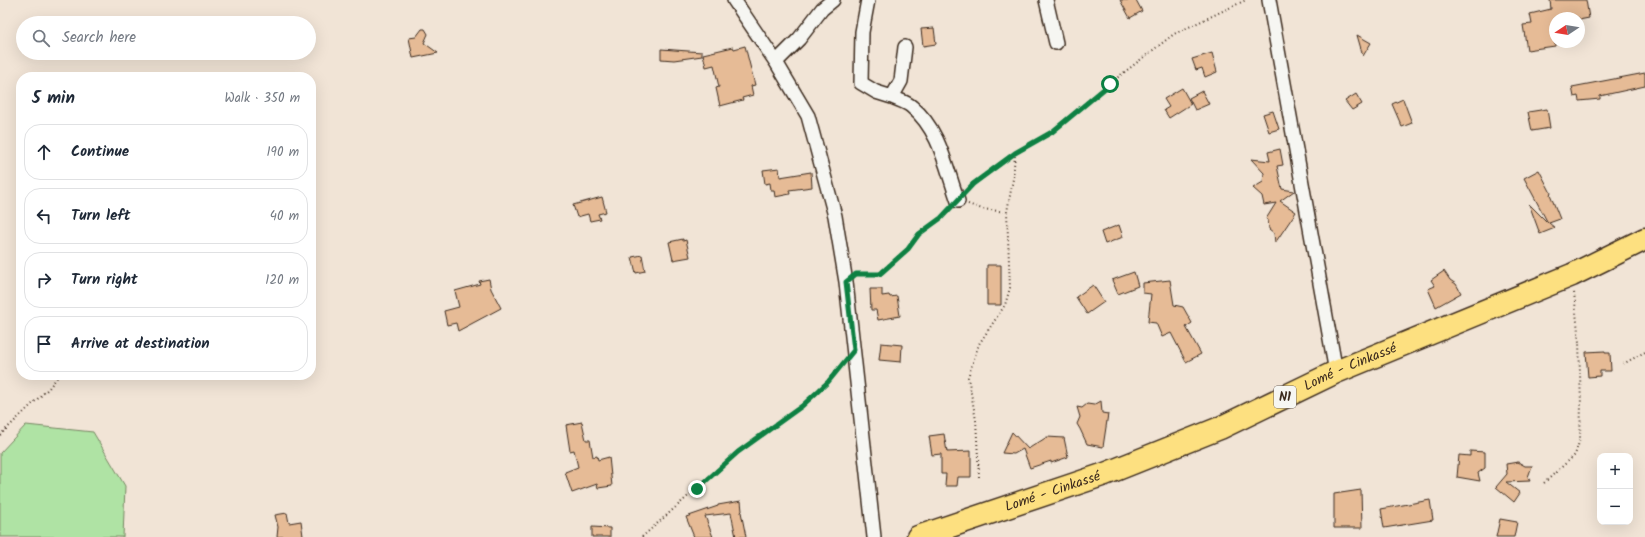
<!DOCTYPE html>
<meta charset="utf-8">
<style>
:root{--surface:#fff;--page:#f6f6f7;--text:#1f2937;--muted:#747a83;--line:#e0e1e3}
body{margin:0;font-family:Kalam,sans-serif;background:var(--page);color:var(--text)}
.controls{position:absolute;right:12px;bottom:12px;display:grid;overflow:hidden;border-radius:8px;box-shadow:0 4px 16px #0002}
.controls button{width:36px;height:36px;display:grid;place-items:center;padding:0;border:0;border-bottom:1px solid var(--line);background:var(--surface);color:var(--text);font:20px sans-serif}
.compass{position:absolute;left:1549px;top:12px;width:36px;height:36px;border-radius:50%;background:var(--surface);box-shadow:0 4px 16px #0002;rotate:258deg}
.stop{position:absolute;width:12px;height:12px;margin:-9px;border:3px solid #0b8043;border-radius:50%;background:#fff}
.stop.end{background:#0b8043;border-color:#fff;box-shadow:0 1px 4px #0008}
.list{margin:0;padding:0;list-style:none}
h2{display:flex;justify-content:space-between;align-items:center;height:52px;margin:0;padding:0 16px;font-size:17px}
h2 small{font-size:13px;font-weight:400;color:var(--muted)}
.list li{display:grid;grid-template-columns:26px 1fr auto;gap:12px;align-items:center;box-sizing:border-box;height:56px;margin:0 8px 8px;padding:0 8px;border:1px solid var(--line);border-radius:16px}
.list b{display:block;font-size:15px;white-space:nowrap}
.list em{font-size:13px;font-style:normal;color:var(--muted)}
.icon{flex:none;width:22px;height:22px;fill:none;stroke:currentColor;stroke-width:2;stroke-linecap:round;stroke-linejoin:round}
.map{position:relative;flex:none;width:1645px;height:537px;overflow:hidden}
.search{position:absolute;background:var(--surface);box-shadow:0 4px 16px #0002;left:16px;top:16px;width:300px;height:44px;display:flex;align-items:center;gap:10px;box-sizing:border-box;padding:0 14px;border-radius:22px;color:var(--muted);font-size:15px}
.panel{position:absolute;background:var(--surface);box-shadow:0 4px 16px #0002;left:16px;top:72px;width:300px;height:308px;border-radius:16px}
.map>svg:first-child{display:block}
.green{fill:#afe3a4;stroke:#758661}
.building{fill:#e6bb96;stroke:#3b2a1e}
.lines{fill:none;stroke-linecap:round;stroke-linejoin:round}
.minor-casing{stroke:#3b2a1e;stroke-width:16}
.trunk-casing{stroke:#3b2a1e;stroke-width:25}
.path{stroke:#3b2a1e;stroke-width:2;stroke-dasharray:1 3;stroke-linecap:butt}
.minor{stroke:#f6f6f2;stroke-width:13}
.trunk{stroke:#fde080;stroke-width:22}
.route{stroke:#0b8043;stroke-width:5}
.labels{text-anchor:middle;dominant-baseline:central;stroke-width:3.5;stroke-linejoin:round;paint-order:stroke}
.shield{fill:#f6f6f2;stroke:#73675e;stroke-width:1}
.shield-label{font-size:13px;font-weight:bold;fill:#3b2a1e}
.street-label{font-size:14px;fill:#3b2a1e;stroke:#f6f6f2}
</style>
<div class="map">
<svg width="1645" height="537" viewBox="0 0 1645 537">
<rect width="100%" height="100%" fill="#f1e4d6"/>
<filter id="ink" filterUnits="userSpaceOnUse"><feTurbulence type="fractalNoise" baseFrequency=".025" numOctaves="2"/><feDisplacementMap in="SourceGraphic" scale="8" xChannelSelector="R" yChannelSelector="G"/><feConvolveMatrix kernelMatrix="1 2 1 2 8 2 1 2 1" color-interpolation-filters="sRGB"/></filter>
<g filter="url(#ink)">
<path class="green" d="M26,425L93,432L125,486L123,537H0V453Z"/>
<path class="building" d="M1120,0H1136L1142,11L1130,18Z
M1550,0H1586L1589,18L1579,20V18H1555V46L1527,50L1523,25L1532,24L1530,14L1551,9Z
M934,28L936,44L923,46L921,29Z
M422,29H425L428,34L424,43L438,53L413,58L409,38L416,37Z
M1357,35L1371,43L1363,56Z
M745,46L755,85L751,86L753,95L742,98L743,100L720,106L716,88L719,87L714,65L706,67L703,54L733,47L734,49Z
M661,49L702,52V56L674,60L661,59Z
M1212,53L1217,72L1205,77L1202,68L1196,70L1192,59Z
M1645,73V86L1600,96V99L1579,101L1578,96L1574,97L1572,87Z
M1182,88L1191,104L1169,118L1164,110L1169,107L1164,99Z
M1202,91L1209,104L1195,110L1189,98Z
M1356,94L1362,104L1352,110L1345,101Z
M1403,99L1412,123L1402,127L1392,104Z
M1547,109L1550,128L1532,131L1528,112Z
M1273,111L1279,129L1269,132L1263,114Z
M1280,149L1283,165L1277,166L1282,189L1294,191L1280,201L1296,212L1275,243L1274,233L1269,229L1268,220L1266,219L1276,203L1264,205L1262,196L1253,188L1263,182L1264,173L1251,159L1270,161L1268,152Z
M779,168L780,177L811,172L812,187L789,190L790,194L775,197L774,190H771L770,183L765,184L763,170Z
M1539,170L1551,193L1550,194L1560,219L1549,223L1555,228L1540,234L1529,204L1548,223L1524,178Z
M602,197L606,212L598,214L600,219L590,221L588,214L577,217L573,205Z
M1119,225L1123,237L1105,244L1101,232Z
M683,239V241L686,240L690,257L673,260L669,242Z
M642,255L645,271L636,273L632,257Z
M987,265H1001V305H987Z
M1444,271L1450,280L1456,284L1461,293L1436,307L1428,289L1435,286L1431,280Z
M1134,272L1138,286L1118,294L1112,280Z
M489,279L491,289L501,308L458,331L456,323L447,325L444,311L459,307L455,291L480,284L479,281Z
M1170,280L1174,305L1183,307L1192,323L1186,327L1201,354L1186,362L1171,333L1162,337L1156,323L1148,322L1151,294L1143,293V283Z
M1093,285L1104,302L1087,314L1076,297Z
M870,289H882V296L889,295L890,297L897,296L900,316L878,320L876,310H871Z
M881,343L902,345L901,362L879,360Z
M1605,351V353H1610L1611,371H1600V376L1588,377L1586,352Z
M1101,401L1102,413L1108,414L1103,447L1087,444L1080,429L1077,424L1080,417L1077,407L1082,408L1087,404L1094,405Z
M582,422L586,440H590L593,457L597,456L598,460L609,457L612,486L598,488L597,484L572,493L565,472L578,467L574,450L570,451L566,425Z
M1012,432L1029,450L1028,449L1047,437L1064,438L1068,457L1051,463V461L1030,468L1023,449L1014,454L1002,453Z
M944,434L947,452L971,451V477H958L957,486H945L946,474H941V454L932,455L929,436Z
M1470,451L1485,452V468L1478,473L1480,481L1457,477L1459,455L1470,456Z
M1518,462L1525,466H1532L1528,477L1530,481L1506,482L1520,493L1514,502L1496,487L1507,474L1506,464Z
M1361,490L1362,528H1334V494Z
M1430,500L1433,520L1384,528L1381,509Z
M741,501L742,511L741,512L746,537H736L731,513L705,516L713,537H694L686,517L718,506V505Z
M287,513L289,523L301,521L303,536L277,537L278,527L275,515Z
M1500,519L1517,522L1514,537H1496Z
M592,527L610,528V537H592Z"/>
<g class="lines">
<g class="minor-casing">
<path id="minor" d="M734,0L776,62L808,116L835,216L846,282L874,537
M868,0L862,32L861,83L876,92L892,97L901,81L905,47
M1046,0L1056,43
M1269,0L1336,372
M776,62L799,39L822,9L833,0
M892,97C898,100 907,102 912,107C940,130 946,168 958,201"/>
</g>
<g class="trunk-casing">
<g id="trunk">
<path id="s1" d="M918,537L1105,474L1220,428L1336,372L1572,275L1645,239"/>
</g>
</g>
<path class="path" d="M968,190L973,184L1015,153L1052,132L1109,84L1174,34L1246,0
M968,204L982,209L1007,212
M856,274H879L908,249L919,234L941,218L950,209
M1623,364L1645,352
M0,435L49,388L59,375
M979,477L976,420L968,377L979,344L1005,305L1010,288L1007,212L1013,179L1015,154
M1544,483L1575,455L1580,439L1581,405L1579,342L1574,292
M642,537L738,452L802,406L828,381L843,363"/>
<use href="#minor" class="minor"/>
<use href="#trunk" class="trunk"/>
</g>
</g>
<g class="lines" filter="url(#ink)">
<path class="route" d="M697,489L738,452L802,406L828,382L854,350L846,282L856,274H880L908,249L919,234L941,218L973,184L1015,153L1052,132L1110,84"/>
</g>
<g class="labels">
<rect class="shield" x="1274" y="386" width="22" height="22" rx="3"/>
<g class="shield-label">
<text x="1285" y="397">N1</text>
</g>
<g class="street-label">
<text stroke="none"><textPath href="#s1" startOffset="465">Lomé - Cinkassé</textPath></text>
<text stroke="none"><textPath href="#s1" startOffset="142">Lomé - Cinkassé</textPath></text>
</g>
</g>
</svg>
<div class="controls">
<button>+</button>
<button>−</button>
</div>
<svg class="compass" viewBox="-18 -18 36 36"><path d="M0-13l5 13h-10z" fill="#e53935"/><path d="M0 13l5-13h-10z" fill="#747a83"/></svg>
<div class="stop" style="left:1110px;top:84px"></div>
<div class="stop end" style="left:697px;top:489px"></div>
<div class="search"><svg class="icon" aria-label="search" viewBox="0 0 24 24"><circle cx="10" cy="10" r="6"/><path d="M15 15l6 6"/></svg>Search here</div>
<section class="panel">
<h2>5 min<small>Walk · 350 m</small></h2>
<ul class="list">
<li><svg class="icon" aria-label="ahead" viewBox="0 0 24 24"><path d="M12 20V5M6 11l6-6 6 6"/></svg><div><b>Continue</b></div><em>190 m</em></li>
<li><svg class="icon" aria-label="left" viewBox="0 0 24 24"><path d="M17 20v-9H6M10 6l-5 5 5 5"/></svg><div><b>Turn left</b></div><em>40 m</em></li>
<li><svg class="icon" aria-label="right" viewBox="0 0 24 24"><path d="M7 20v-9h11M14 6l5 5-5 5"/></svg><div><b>Turn right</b></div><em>120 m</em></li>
<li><svg class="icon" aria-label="arrive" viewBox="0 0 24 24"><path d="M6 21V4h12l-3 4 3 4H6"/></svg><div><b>Arrive at destination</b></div></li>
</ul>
</section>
</div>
